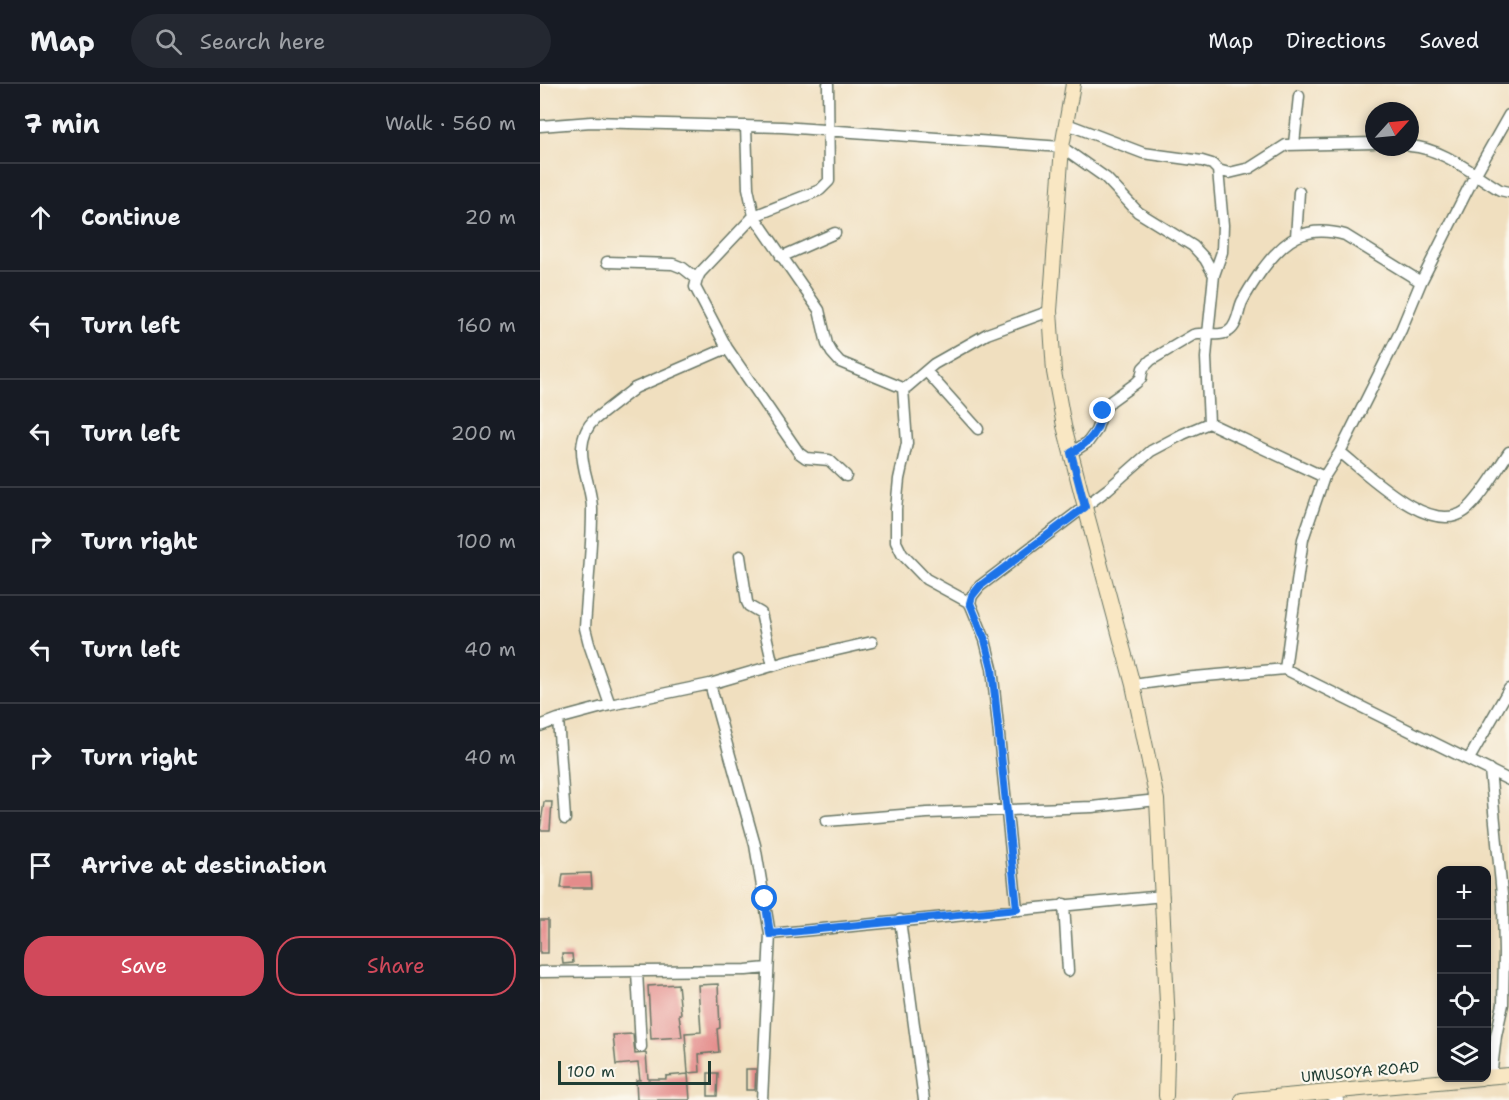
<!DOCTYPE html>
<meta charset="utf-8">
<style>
:root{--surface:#171b24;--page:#242831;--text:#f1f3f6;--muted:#9ea1a6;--line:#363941;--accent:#d1495b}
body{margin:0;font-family:"Shantell Sans",sans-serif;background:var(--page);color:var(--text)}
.controls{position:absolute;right:18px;bottom:18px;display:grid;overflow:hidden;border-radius:12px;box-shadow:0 3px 9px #0003}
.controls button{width:54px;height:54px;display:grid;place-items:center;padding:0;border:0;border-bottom:2px solid var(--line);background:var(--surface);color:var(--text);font:30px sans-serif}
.compass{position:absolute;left:825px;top:18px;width:54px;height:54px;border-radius:50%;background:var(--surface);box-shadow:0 3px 9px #0003;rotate:63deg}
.scale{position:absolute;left:18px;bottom:15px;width:153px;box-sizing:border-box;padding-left:6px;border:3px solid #1f3d34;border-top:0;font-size:16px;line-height:21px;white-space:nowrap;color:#1f3d34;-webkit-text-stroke:4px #fbf7ec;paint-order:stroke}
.stop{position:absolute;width:18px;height:18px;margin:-14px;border:4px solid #1a73e8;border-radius:50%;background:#fff}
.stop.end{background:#1a73e8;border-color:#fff;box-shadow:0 2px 6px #0008}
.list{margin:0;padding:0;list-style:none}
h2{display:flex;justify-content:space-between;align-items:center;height:78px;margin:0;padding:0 24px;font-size:26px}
h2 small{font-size:20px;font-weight:400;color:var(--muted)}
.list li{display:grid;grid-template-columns:39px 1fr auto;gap:18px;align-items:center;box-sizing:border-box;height:108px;padding:0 24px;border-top:2px solid var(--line)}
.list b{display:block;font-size:22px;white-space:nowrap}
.list em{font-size:20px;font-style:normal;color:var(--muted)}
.actions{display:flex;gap:12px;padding:18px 24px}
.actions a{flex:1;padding:14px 0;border:2px solid var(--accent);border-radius:24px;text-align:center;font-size:21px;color:var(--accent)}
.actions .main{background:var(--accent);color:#fff}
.icon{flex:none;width:33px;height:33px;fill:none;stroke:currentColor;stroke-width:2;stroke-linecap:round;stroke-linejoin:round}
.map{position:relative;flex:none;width:969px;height:1016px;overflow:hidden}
header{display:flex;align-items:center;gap:36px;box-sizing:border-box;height:84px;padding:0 30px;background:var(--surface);border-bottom:2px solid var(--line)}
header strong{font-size:28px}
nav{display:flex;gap:33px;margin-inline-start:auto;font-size:21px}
.search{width:420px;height:54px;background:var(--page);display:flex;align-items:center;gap:15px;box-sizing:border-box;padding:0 21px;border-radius:33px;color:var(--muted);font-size:22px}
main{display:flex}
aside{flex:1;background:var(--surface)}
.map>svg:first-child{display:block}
.building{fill:#e48c8b}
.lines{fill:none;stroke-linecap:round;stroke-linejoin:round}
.street-casing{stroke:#687665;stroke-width:13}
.secondary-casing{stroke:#687665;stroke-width:16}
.street{stroke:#fff;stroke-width:10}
.secondary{stroke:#f9e7c3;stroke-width:14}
.route{stroke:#1a73e8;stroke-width:8}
.labels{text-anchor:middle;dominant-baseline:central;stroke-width:4.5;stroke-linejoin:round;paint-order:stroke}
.street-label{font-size:15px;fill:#1f3d34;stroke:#fbf7ec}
</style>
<header>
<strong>Map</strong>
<div class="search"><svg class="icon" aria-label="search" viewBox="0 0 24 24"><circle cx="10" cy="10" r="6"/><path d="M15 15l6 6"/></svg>Search here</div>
<nav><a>Map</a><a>Directions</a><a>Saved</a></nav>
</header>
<main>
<aside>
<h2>7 min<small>Walk · 560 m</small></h2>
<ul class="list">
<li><svg class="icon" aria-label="ahead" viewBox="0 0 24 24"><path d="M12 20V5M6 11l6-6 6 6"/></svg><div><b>Continue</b></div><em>20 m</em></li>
<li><svg class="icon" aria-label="left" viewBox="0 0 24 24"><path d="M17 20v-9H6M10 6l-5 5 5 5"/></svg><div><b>Turn left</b></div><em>160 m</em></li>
<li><svg class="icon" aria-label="left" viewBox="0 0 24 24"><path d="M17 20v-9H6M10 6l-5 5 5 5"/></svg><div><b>Turn left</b></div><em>200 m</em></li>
<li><svg class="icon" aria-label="right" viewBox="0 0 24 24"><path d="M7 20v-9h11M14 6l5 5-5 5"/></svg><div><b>Turn right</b></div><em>100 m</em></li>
<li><svg class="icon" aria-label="left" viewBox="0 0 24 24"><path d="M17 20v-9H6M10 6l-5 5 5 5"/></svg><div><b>Turn left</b></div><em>40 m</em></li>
<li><svg class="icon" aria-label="right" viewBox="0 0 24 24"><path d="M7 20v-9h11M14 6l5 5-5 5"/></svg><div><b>Turn right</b></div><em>40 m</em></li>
<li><svg class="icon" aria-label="arrive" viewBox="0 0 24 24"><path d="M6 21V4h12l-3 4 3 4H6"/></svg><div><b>Arrive at destination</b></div></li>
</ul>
<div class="actions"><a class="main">Save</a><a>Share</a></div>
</aside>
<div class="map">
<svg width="969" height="1016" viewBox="0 0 969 1016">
<rect width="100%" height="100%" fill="#fbf7ec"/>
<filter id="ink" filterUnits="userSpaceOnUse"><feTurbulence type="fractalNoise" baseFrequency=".0167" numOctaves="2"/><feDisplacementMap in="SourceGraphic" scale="12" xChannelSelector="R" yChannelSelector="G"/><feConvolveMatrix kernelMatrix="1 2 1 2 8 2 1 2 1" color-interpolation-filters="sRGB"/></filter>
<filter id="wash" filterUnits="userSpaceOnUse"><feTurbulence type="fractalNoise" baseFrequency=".008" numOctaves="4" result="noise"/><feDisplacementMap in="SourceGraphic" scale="24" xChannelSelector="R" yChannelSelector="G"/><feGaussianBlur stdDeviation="1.35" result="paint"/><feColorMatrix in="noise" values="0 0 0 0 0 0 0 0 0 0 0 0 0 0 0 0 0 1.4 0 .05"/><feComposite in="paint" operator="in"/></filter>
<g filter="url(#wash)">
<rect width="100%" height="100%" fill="#f0dfbf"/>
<g id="blocks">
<path class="building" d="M4,718H12L10,746H0Z
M51,789L52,804H21L23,790Z
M0,836H8V869H0Z
M22,870H32L33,879L23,880Z
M138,900L141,930H139L142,953L111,955L108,902Z
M178,900L180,944L177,945L179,968L159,970L160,988L148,989L145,949L161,948L158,901Z
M93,950L95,970L106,969L108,995H126V992L148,990L150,1016H97L96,996H100L98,979L76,981L73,951Z
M206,985H216L215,1006H206Z
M168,989H178L177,1012H168Z"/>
</g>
</g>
<g filter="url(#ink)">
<use href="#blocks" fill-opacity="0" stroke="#687665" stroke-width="1.5"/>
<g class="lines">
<g class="street-casing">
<path id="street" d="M288,0L289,97L280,106L214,132L160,189L157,195L155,203L187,264L259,369L266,374L289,376L306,392
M527,40L603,69L662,77L672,80L678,86L689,89L710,84L746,61L834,59
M0,42L51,38L242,43L522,63L566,94L598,128L653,162L665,175L674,191
M206,42L208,104L214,132L279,226L287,260L292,269L300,278L363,304L367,303L394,280L447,250L510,227
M754,60L759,12
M870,62C902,64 933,90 960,106L969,108
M678,86L683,141L682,168L674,191L668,250L666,274L669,339L784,393
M756,153L759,108
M241,173L295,149
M67,178L133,180L143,184L157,195
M386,287L438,345
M363,304L367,359L359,395L356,425V458L362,470L386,495L430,519
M800,368C827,389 890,453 925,427C940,416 958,384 969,368
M531,369L548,358L556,347L563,327L571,317L596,299L601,294L603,284L611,276L653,251C663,247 679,254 689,247C698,241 698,227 702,218C708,206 715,196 722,186C745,155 765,140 805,151L881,198
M200,472L207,518L209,522L221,529L233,582
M745,585L763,455L784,393L800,368L861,246L881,198L935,91L969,31
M170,600L215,761L230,850L222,1016
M593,601L643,594L745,585L969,696
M70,621L49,560L45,544C47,506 52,467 52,428C53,406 41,386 42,364C43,352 46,343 55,335L95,304L187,264
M18,635L25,735
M0,642L18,635L70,621L170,600L249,577L332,558
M929,675L969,605
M950,686L963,821L964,870L963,920L956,952L951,993
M286,737L387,729L552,723L617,716
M524,820L528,887
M477,825L452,584L445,556L430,519L432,512L440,502L568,405L611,367L643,350L669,339
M360,836L384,1016
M230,850L623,812
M97,887L101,963
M0,888L206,886L227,884
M785,1008L798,1016"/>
</g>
<g class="secondary-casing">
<path id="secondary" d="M533,0L522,63L510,227L514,288L524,342L545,423L593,601L617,716L628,939L626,1012
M946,993L969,991
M702,1016L941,994"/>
</g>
<use href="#street" class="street"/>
<use href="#secondary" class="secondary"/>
</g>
</g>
<g class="lines" filter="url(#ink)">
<path class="route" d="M225,815L230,850L477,825L452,584L445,556L430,519L432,512L440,502L545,423L531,369C551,357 557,350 563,327"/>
</g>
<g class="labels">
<g class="street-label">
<text transform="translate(820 988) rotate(-5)">UMUSOYA ROAD</text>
</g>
</g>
</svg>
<div class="controls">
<button>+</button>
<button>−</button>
<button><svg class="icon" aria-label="locate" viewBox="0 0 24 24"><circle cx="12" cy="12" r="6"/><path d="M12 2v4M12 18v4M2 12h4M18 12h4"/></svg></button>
<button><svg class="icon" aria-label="layers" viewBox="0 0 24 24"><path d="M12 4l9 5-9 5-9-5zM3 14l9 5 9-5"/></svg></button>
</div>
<svg class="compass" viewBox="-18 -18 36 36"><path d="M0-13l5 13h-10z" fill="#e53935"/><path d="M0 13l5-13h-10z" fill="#9ea1a6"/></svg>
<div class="scale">100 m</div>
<div class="stop" style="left:225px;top:815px"></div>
<div class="stop end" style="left:563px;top:327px"></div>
</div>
</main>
